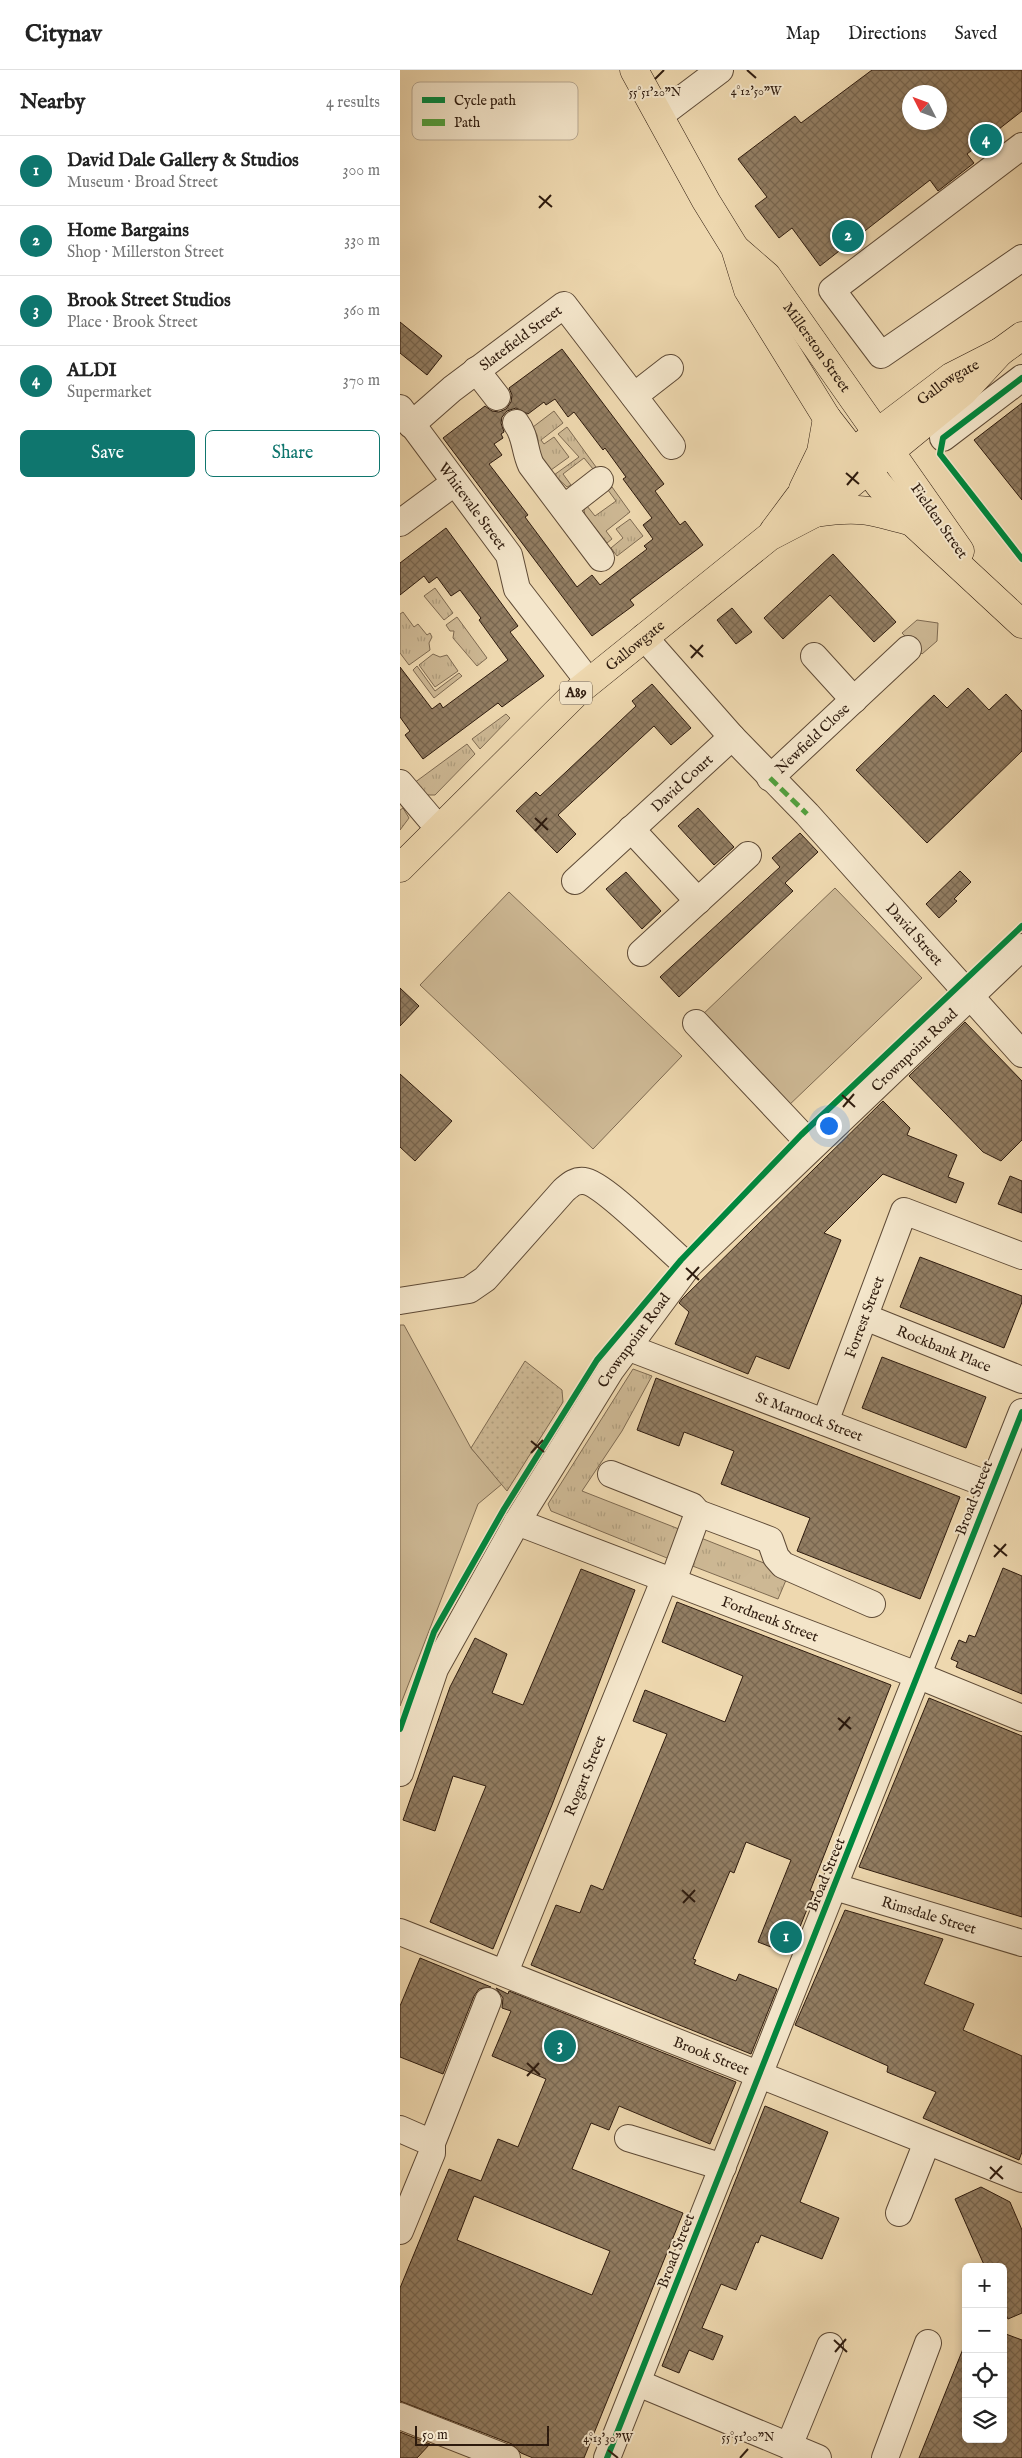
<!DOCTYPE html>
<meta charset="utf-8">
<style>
:root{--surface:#fff;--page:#f2f2f2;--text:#222;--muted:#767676;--line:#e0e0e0;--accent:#0f766e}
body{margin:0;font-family:"IM FELL English",serif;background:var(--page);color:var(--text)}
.controls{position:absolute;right:15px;bottom:15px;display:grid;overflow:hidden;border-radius:8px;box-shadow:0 2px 8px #0003}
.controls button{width:45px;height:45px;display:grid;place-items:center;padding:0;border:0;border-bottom:1px solid var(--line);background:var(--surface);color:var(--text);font:25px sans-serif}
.compass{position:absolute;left:502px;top:15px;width:45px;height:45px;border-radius:50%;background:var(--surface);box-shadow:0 2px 8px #0003;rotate:312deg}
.scale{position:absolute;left:15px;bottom:12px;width:134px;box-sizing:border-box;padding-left:5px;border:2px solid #2e1b0e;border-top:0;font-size:14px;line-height:18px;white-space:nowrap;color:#2e1b0e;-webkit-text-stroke:4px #f4e6cb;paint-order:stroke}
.you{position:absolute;left:428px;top:1055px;width:18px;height:18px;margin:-12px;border:4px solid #fff;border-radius:50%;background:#1a73e8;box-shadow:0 0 0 8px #1a73e833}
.badge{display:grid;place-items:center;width:32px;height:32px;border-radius:50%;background:var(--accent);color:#fff;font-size:16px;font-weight:700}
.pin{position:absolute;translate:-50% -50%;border:2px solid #fff;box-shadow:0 1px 5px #0006}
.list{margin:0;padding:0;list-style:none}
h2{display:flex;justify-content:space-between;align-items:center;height:65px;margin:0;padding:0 20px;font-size:21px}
h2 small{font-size:16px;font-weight:400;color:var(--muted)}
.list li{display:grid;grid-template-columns:32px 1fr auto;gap:15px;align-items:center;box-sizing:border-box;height:70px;padding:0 20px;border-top:1px solid var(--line)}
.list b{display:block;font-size:19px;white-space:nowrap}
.list p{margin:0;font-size:16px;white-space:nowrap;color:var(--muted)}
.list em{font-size:16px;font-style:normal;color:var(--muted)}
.actions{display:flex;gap:10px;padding:15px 20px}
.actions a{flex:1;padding:11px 0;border:1px solid var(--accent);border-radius:8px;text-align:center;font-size:18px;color:var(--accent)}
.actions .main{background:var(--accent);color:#fff}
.icon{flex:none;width:28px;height:28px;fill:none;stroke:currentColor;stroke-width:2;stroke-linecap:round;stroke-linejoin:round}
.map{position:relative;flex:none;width:622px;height:2388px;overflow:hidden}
header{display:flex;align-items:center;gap:30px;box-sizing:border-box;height:70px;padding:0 25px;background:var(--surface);border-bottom:1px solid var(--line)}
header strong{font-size:24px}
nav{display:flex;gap:28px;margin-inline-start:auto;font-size:18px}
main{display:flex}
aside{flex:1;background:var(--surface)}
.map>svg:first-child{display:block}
.grass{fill:url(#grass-tufts);stroke:#7e6a51}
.park{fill:#cdb894;stroke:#7e6a51}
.garden{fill:url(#garden-dots);stroke:#7e6a51}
.building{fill:url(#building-cross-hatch);stroke:#2e1b0e;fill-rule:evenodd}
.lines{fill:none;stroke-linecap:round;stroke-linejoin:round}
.minor-casing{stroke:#5e4a36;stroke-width:28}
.major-casing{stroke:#2e1b0e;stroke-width:29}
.minor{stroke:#f4e6cb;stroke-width:26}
.major{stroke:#eed8af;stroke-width:28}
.quiet{stroke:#52a13e;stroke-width:5;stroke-dasharray:10 5;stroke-linecap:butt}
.cycleway-casing{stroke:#f4e6cb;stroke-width:9}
.cycleway{stroke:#00873e;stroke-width:6}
.ticks{fill:none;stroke:#2e1b0e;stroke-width:2}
.labels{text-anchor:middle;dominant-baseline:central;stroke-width:4;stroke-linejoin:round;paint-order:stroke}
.shield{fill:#f4e6cb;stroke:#695847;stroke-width:1}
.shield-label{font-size:14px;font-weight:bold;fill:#2e1b0e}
.street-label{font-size:15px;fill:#2e1b0e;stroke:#f4e6cb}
.key{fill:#f4e6cb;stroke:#b9a992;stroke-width:1}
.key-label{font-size:14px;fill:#2e1b0e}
.ticks-label{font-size:12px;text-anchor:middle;fill:#2e1b0e;stroke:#f4e6cb;stroke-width:4;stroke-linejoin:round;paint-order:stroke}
</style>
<header>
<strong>Citynav</strong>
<nav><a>Map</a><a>Directions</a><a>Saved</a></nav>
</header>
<main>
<aside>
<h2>Nearby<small>4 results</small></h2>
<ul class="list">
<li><span class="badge">1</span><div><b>David Dale Gallery &amp; Studios</b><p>Museum · Broad Street</p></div><em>300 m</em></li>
<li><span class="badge">2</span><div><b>Home Bargains</b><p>Shop · Millerston Street</p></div><em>330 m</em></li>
<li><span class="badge">3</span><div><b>Brook Street Studios</b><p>Place · Brook Street</p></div><em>360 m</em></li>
<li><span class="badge">4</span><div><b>ALDI</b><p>Supermarket</p></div><em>370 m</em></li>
</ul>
<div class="actions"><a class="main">Save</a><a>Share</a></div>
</aside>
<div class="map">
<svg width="622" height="2388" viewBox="0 0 622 2388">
<defs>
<pattern id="grass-tufts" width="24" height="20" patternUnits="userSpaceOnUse" patternTransform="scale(1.25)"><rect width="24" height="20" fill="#cdb894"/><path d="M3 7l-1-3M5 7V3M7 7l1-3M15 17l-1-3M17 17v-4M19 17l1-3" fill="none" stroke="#b09e7e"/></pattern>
<pattern id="garden-dots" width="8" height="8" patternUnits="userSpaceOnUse" patternTransform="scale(1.25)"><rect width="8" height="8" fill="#cdb894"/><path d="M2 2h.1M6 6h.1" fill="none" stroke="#b09e7e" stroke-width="1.8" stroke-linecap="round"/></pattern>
<pattern id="building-cross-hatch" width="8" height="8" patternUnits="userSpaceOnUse" patternTransform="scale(1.25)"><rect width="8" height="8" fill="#927d62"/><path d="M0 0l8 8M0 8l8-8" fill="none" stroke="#78664f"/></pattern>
</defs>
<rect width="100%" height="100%" fill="#eed8af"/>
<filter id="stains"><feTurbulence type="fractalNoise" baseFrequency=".004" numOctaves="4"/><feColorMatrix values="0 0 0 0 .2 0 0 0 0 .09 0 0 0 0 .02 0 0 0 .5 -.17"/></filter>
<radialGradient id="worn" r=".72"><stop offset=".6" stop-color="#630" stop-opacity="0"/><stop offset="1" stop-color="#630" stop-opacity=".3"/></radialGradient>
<path class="grass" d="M154,341L163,353L141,370L144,374L154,367L169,387L151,400L140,385L137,365L133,357Z
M167,357L196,397L193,399L184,388L163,404L171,415L167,417L154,405L179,387L158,364Z
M212,417L230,442L206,461L212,469L207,473L185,445L184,440L187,436L195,446L216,431L208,420Z
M230,449L243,466L217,486L211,478L223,468L216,459Z
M35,518L53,543L44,550L24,526Z
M3,542L14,557L18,554L27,565L30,563L32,567L29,573L30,580L9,595L0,583V544Z
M57,547L87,588L77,596L53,568L54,561H50L46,555Z
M33,584L40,587L47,585L58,601L35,617L19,595Z
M17,596L35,621L59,603L62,606L34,628L13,600Z
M106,644L110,648L80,679L72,669Z
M67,674L75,684L35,725H24L14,713Z
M3,738L9,748L0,760V740Z
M233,1299L252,1306L222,1361L182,1421L284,1461L272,1490L151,1441L148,1434Z
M301,1468L389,1503L378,1529L290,1495Z"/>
<path class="park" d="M517,550L538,553L537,571L522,584L502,563Z
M435,818L522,908L386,1038L300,947Z
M109,822L282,986L193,1079L20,915Z
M0,1255H4L71,1378L102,1414L78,1434L0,1636Z"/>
<path class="garden" d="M125,1291L162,1320L163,1332L107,1421L71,1378Z"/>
<path class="building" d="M472,0H622V41L567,84L574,93L538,121L530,110L420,196L392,158L379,168L355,136L367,127L338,89L395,46L401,53ZM510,22H540V52H510Z
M0,252L42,286L27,305L0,283Z
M162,279L264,414L255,421L280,455L285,451L303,475L230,530L234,535L192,566L43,368L85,336L92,341L99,342L106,339L111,332L112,325L109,318ZM155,329L168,347L174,342L203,380L205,378L226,407L223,409L252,448L243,455L253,469L244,476L247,479L200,515L192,505L177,517L125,447L128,445L89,394L102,385L94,374L103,368L101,364L104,362L101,353L102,347L107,341L116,338L128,344L144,332L146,335Z
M622,333V430L574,370Z
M46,458L118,556L110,562L144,606L102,637L98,633L23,689L5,665L10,661L0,647V597L32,639L40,633L43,638L108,590L79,550L81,548L60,520L51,526L37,507L29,513L24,506L0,525V493Z
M433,484L496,552L474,572L430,525L383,569L364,548Z
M332,538L352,562L336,574L317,550Z
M252,614L291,658L271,675L254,656L158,745L176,764L157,783L116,741L136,722L140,726L167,701L236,636L232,631Z
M568,618L589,640L606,624L622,641V681L527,773L456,700L534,625L547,638Z
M298,738L334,777L314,795L278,756Z
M400,763L418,782L385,813L393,821L279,927L260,907L380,797L372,788Z
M560,801L571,812L554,829L557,831L539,848L526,834Z
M226,802L261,841L242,859L206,819Z
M0,918L19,936L0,956Z
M565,952L622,1011V1070L601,1091L583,1082L509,1006Z
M0,1004L52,1051L15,1091L0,1077Z
M483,1031L510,1058L507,1065L557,1085L548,1107L564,1113L556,1133L483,1104L424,1163L441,1170L389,1299L356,1286L348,1304L275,1274L289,1242L279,1233L282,1229Z
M610,1106L622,1111V1143L598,1134Z
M520,1187L622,1226V1232L604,1278L500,1237Z
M482,1287L586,1327L566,1378L462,1338Z
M256,1308L560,1427L520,1529L397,1481L410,1448L321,1414L334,1381L284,1362L279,1376L237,1360Z
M603,1498L622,1506V1624L556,1597L558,1592L551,1589L559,1570L566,1573L569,1565L575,1567Z
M181,1499L235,1520L152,1735L93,1879L30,1852L86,1716L53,1706L35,1761L3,1750L50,1617L75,1568L107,1584L92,1623L123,1635Z
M277,1532L491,1615L410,1821L414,1822L389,1884L358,1872L391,1790L346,1772L334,1803L330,1801L293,1889L296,1890L294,1894L336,1911L339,1904L377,1919L351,1984L131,1895L156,1835L180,1843L191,1815L203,1820L267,1664L233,1651L245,1620L325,1652L343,1606L262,1572Z
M529,1628L622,1666V1847L459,1797Z
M445,1840L543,1869L524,1914L574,1934L563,1960L622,1986V2082L619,2090L523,2048L536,2022L487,2002L488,1996L395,1955Z
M20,1888L91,1917L79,1919L74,1926L43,2004L0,1987V1936Z
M96,1918L108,1924L109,1921L336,2012L310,2074L219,2036L209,2060L191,2053L172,2099L283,2143L184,2388H133L121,2383L112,2374L0,2331V2218L49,2099L81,2111L98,2069L118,2077L146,2009L92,1986L111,1941L102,1938L103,1928ZM74,2126L210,2181L192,2225L57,2170Z
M365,2036L428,2062L400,2132L439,2148L422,2189L361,2165L358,2173L356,2172L336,2220L321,2214L302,2258L323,2266L313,2290L289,2280L279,2303L262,2296Z
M581,2117L610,2132L622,2160V2243L608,2249L603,2239V2197H585L555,2129Z
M603,2263L622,2270V2388H519L565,2274L566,2369H603Z
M0,2362L30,2374L17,2388H0Z"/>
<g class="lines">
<g class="minor-casing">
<g id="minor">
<path d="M259,46L320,0"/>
<path d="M622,76L432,220L481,285L622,188"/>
<path d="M76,300L97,327"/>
<path d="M234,326L270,298"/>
<path id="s1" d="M0,338L109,485L117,519L189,612"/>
<path d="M116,353C126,366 124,380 131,395L201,488"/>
<path id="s2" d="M11,355L52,319L164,235L272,376"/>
<path d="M543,368L622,308"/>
<path d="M164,438L200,410"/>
<path d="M0,453L54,413"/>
<path id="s3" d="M244,567L332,667L407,744L622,984"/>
<path d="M414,586L454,630"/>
<path id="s4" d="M370,708L508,579"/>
<path d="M0,713L39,759"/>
<path d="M231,759L298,831"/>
<path id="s5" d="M175,811L332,667"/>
<path d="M241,883L348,785"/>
<path d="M296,953L412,1076"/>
<path d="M0,1231L69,1220L85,1209L164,1120C170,1115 175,1110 184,1111C204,1113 268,1180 288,1196"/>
<path id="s6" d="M465,1247L622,1310"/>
<path id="s7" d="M227,1277L592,1416"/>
<path id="s8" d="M425,1352L504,1141L622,1186"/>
<path d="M211,1404L292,1436L298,1443L273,1511"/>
<path d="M298,1443L370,1470L376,1487L383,1495L472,1534"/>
<path id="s9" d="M117,1452L517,1605L622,1648"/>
<path id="s10" d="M0,1703L35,1599L117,1452L211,1300L288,1196L622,877"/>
<path id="s11" d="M435,1817L622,1873"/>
<path id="s12" d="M0,1862L622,2109"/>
<path id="s13" d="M105,1902L265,1508"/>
<path d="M0,2059L32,2073V2083L0,2161"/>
<path d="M228,2068L323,2097"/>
<path d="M32,2073L88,1931"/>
<path d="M499,2143L527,2072"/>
<path d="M238,2313L418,2388"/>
<path d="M0,2346L107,2388"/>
<path d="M389,2376L430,2276"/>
<path d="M207,2388L622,1342"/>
<path d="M485,2388L528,2273"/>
</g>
</g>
<g class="major-casing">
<g id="major">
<path d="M234,0L306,131L335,178L348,220L427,348L480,416L512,452L622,554"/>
<path id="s14" d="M336,179L367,206L560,481"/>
<path d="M403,419L421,382L427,348"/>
<path d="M415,443C458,436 471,440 512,452"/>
<path id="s15" d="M373,462L399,427L477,363L551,307L600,282L622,266"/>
<path id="s16" d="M0,798L177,622L369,467L415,443L563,322L600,282"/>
</g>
</g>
<use href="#minor" class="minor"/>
<use href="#major" class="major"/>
<path class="quiet" d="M370,708L407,744"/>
<g class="cycleway-casing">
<path id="cycleway" d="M622,308L543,368L540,384L622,489
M0,1659L34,1562L104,1439L197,1290L281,1190L401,1065L622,856
M207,2388L622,1342"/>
</g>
<use href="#cycleway" class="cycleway"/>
</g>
<path class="ticks" d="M347,0L356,8M255,9L264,0M139,126L152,137M139,138L151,125M446,403L459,414M447,415L458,402M290,575L303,587M291,588L303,575M135,748L148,760M135,761L147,748M442,1025L455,1037M443,1037L454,1024M286,1198L299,1210M287,1210L299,1197M131,1371L144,1382M131,1383L143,1370M594,1475L607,1486M594,1487L606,1474M438,1648L451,1659M439,1660L450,1647M282,1820L295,1832M283,1833L295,1820M127,1993L140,2005M127,2006L139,1993M590,2097L603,2109M590,2109L602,2096M434,2270L447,2282M435,2282L446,2269M208,2380L218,2388M340,2388L348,2379"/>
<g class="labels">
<rect class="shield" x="160" y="611.5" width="32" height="23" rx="4"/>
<g class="shield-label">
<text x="176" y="623">A89</text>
</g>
<g class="street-label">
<text stroke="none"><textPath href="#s2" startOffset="140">Slatefield Street</textPath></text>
<text stroke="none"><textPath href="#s14" startOffset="128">Millerston Street</textPath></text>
<text stroke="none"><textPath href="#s15" startOffset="232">Gallowgate</textPath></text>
<text stroke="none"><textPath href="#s1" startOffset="122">Whitevale Street</textPath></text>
<text transform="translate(539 451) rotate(55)">Fielden Street</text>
<text stroke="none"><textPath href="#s16" startOffset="324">Gallowgate</textPath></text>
<text stroke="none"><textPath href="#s4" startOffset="58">Newfield Close</textPath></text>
<text stroke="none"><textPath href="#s5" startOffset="145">David Court</textPath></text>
<text stroke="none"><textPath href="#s3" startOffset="402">David Street</textPath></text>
<text stroke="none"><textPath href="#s10" startOffset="899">Crownpoint Road</textPath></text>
<text stroke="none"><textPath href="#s8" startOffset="112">Forrest Street</textPath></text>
<text stroke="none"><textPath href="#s10" startOffset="494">Crownpoint Road</textPath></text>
<text stroke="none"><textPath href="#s6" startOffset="85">Rockbank Place</textPath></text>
<text stroke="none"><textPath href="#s7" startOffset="195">St Marnock Street</textPath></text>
<text transform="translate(574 1428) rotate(-69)">Broad Street</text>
<text stroke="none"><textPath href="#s9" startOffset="271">Fordneuk Street</textPath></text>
<text stroke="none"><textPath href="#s13" startOffset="212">Rogart Street</textPath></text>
<text transform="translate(426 1805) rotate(-68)">Broad Street</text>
<text stroke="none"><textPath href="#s11" startOffset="98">Rimsdale Street</textPath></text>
<text stroke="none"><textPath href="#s12" startOffset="335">Brook Street</textPath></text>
<text transform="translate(276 2181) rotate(-69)">Broad Street</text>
</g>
</g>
<rect x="12" y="12" width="166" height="58" rx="8" class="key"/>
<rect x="22" y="27" width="23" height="6" fill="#00873e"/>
<rect x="22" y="49" width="23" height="7" fill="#52a13e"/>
<g class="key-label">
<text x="54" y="35">Cycle path</text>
<text x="54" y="57">Path</text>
</g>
<g class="ticks-label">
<text x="356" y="25">4°12'50"W</text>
<text x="255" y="26">55°51'20"N</text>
<text x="348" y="2371">55°51'00"N</text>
<text x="208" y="2372">4°13'30"W</text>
</g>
<rect width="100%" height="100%" filter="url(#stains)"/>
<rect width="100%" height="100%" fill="url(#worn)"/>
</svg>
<div class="controls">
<button>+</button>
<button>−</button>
<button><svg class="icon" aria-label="locate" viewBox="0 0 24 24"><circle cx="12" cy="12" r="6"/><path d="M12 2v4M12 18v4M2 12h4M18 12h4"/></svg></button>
<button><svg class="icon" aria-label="layers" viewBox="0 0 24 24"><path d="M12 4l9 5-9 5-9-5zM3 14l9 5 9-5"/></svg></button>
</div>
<svg class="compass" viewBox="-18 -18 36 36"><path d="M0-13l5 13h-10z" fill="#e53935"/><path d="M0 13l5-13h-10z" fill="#767676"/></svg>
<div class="scale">50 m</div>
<div class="you"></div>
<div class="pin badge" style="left:386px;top:1867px">1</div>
<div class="pin badge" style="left:448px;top:166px">2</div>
<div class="pin badge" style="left:160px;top:1976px">3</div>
<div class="pin badge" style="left:586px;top:70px">4</div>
</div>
</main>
